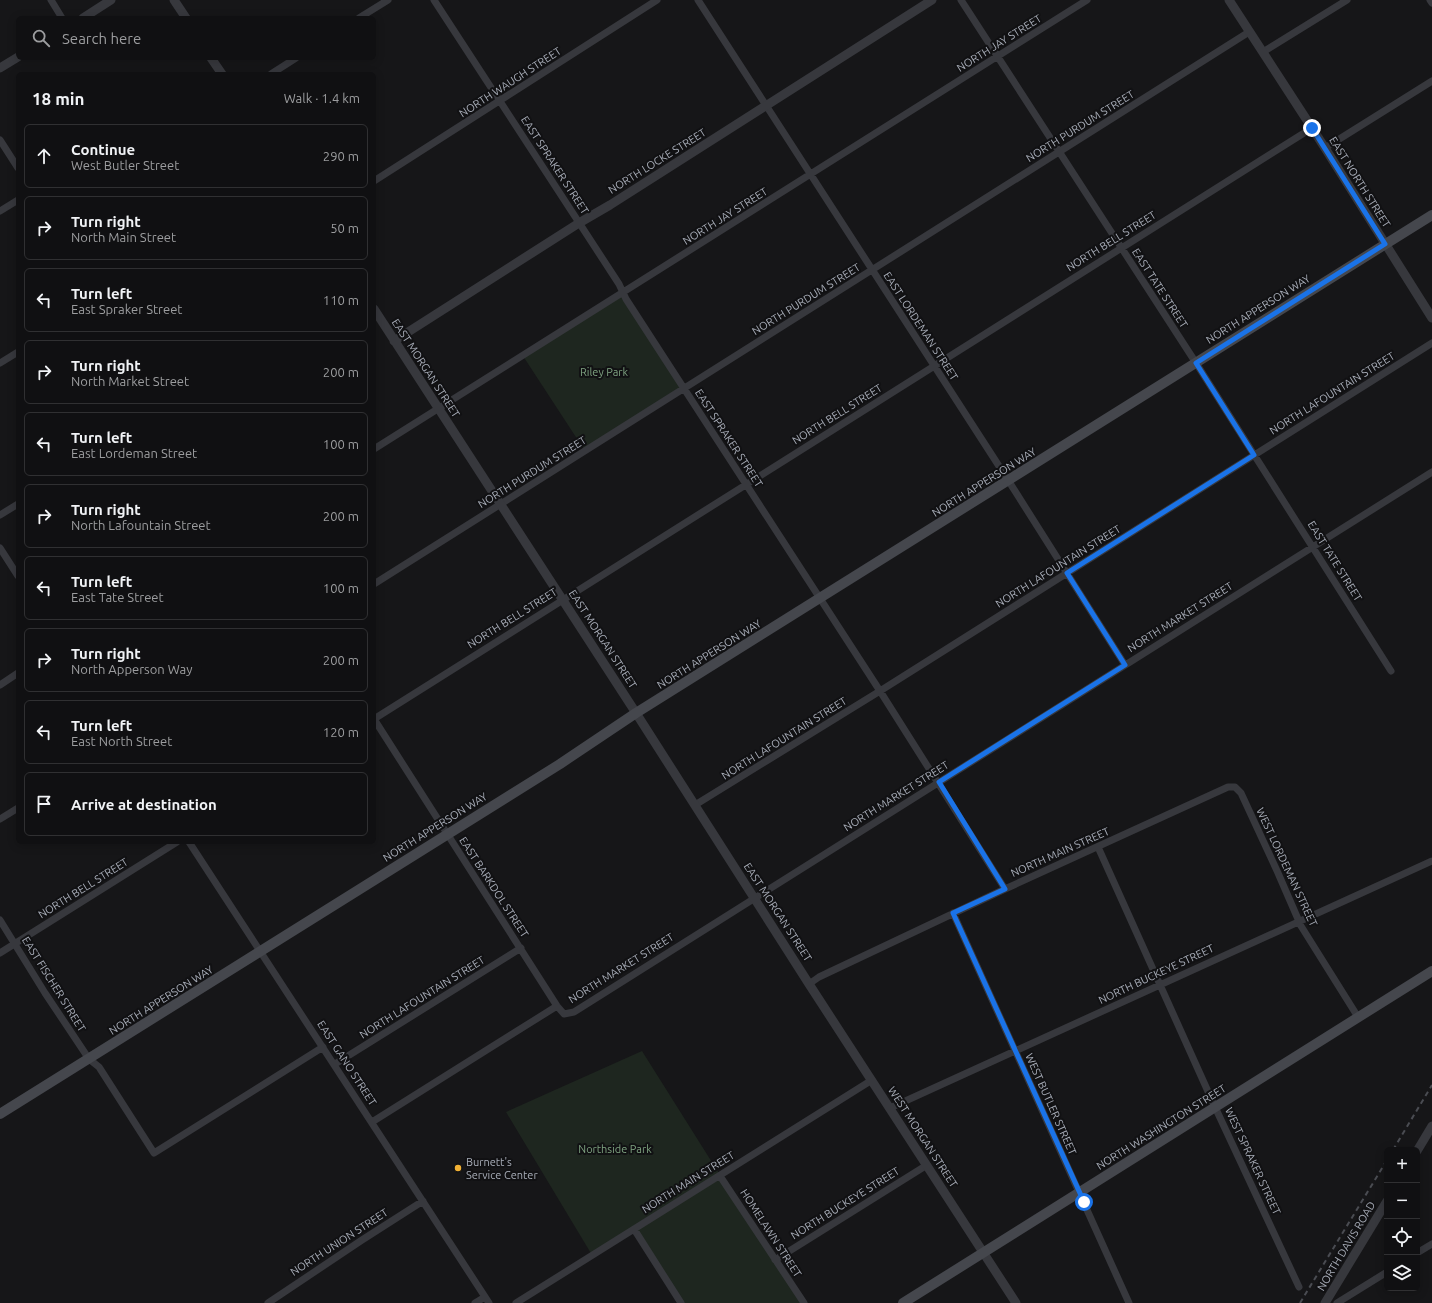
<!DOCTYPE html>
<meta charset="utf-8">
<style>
:root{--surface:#101012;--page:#19191b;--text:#f1f3f6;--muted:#9c9d9f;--line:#303032}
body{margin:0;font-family:Ubuntu,sans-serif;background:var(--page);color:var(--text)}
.controls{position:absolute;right:12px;bottom:12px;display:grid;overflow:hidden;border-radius:6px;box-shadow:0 2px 10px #0003}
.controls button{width:36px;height:36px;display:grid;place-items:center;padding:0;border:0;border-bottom:1px solid var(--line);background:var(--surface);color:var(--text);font:20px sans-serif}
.stop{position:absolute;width:12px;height:12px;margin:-9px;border:3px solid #1a73e8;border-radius:50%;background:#fff}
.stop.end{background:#1a73e8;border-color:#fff;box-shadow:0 1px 4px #0008}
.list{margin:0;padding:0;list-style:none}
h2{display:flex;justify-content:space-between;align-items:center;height:52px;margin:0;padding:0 16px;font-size:17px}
h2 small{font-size:13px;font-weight:400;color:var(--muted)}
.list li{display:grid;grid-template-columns:26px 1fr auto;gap:12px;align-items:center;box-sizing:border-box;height:64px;margin:0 8px 8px;padding:0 8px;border:1px solid var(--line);border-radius:6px}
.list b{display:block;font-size:15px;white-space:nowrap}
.list p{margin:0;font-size:13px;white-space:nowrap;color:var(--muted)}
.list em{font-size:13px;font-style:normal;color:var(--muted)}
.icon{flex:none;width:22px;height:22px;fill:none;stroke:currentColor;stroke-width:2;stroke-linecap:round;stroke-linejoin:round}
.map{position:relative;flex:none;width:1432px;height:1303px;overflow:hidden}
.search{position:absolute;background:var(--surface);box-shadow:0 2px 10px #0003;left:16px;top:16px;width:360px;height:44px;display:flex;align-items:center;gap:10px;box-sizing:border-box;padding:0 14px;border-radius:6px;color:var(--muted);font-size:15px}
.panel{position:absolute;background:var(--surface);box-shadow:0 2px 10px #0003;left:16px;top:72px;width:360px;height:772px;border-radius:6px}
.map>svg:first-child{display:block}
.green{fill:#1e261f}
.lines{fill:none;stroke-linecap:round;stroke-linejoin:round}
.minor{stroke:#37383d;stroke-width:7}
.tertiary{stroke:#37383d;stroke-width:9}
.secondary{stroke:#45474d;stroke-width:10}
.rail{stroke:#4a4c52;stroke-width:2;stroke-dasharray:5 4;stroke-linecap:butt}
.route{stroke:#1a73e8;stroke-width:5}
.poi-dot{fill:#f2b134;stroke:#111113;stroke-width:1.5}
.labels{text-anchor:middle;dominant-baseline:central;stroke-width:4;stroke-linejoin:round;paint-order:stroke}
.street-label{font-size:11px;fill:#a8adb8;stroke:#111113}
.park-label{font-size:11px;fill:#7fa381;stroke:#111113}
.poi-label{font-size:11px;fill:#a8adb8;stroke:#111113;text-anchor:start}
</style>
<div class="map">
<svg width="1432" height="1303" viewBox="0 0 1432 1303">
<rect width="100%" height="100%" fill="#161618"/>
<path class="green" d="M622,293L684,389L585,451L523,356Z
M642,1051L720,1175L803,1303H680L634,1230L592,1255L506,1112Z"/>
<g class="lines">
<path class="minor" d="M51,0L62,18
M434,0L619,284L626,299L880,691L1005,889
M698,0L1008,480L1125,665
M961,0L1196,363L1391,671
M1430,0L1432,3
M359,18L388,0
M1263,52L1347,0
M271,74L296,58
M0,140L18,168
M1325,148L1432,81
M374,181L657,0
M0,211L18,200
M0,363L18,352
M374,449L1087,0
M0,515L18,504
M0,548L18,576
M374,584L1249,32
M0,685L18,673
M374,719L557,1006L564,1014L574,1012L1432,472
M374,719L1312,128
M695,805L880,691L1432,343
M0,819L18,808
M189,842L489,1303
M1098,847L1215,1107L1299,1287
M953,913L1129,1303
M0,920L45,993L89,1059L99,1067L154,1153L323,1047
M0,953L177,842
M809,984L819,977L1005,889L1228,787H1235L1241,793L1278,873L1301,926L1358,1017
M335,1064L521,948
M890,1108L1432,861
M372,1122L557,1006
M720,1176L804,1303
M634,1229L681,1303
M1417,1253L1432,1244
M775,1260L927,1165
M268,1303L362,1240L423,1201
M475,1303L485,1297
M516,1303L872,1080
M1337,1303L1387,1272"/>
<path class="tertiary" d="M174,0L186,18
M1229,0L1325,148L1432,318
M83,18L111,0
M211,58L222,74
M0,68L18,57
M374,309L636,713L809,984L1016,1303
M394,341L579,223L610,205L932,0
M1417,1151L1432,1126
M1325,1303L1387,1201"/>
<path class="secondary" d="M0,1114L560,764L636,713L1432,215
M903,1303L1432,971"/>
<path class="rail" d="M1393,1150L1432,1085
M1300,1303L1387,1160"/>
</g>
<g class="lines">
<path class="route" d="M1084,1202L953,913L1005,889L939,782L1125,665L1067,573L1254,455L1196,363L1385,244L1312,128"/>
</g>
<circle class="poi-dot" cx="458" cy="1168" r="4"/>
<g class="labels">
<g class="street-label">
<text transform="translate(999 43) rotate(-32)">NORTH JAY STREET</text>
<text transform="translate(510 82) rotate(-33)">NORTH WAUGH STREET</text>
<text transform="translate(1080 126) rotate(-32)">NORTH PURDUM STREET</text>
<text transform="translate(657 161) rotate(-32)">NORTH LOCKE STREET</text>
<text transform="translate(555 165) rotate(57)">EAST SPRAKER STREET</text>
<text transform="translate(1360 182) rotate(58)">EAST NORTH STREET</text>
<text transform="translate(725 216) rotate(-32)">NORTH JAY STREET</text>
<text transform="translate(1111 241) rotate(-32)">NORTH BELL STREET</text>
<text transform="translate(1160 288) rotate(57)">EAST TATE STREET</text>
<text transform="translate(806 299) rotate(-32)">NORTH PURDUM STREET</text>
<text transform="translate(1258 309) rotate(-32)">NORTH APPERSON WAY</text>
<text transform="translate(921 326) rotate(57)">EAST LORDEMAN STREET</text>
<text transform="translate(426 368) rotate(57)">EAST MORGAN STREET</text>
<text transform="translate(1332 393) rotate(-32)">NORTH LAFOUNTAIN STREET</text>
<text transform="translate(837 414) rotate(-32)">NORTH BELL STREET</text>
<text transform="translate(729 438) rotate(57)">EAST SPRAKER STREET</text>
<text transform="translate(532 472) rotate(-32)">NORTH PURDUM STREET</text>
<text transform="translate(984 482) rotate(-32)">NORTH APPERSON WAY</text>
<text transform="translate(1335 561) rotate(58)">EAST TATE STREET</text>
<text transform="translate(1058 566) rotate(-32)">NORTH LAFOUNTAIN STREET</text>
<text transform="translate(1180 617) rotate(-32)">NORTH MARKET STREET</text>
<text transform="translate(512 618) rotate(-32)">NORTH BELL STREET</text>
<text transform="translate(603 639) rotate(57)">EAST MORGAN STREET</text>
<text transform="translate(709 654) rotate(-32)">NORTH APPERSON WAY</text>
<text transform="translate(784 738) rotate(-32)">NORTH LAFOUNTAIN STREET</text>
<text transform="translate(896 796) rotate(-32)">NORTH MARKET STREET</text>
<text transform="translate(435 827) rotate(-32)">NORTH APPERSON WAY</text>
<text transform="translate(1060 852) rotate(-24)">NORTH MAIN STREET</text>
<text transform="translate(1287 867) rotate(65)">WEST LORDEMAN STREET</text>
<text transform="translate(494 887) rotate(57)">EAST BARKDOL STREET</text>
<text transform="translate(83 888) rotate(-32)">NORTH BELL STREET</text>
<text transform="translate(778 912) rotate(57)">EAST MORGAN STREET</text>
<text transform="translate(621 968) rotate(-32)">NORTH MARKET STREET</text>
<text transform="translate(1156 974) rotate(-25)">NORTH BUCKEYE STREET</text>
<text transform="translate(54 984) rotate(58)">EAST FISCHER STREET</text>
<text transform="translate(422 997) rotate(-32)">NORTH LAFOUNTAIN STREET</text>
<text transform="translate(161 1000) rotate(-32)">NORTH APPERSON WAY</text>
<text transform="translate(347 1063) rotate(57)">EAST GANO STREET</text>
<text transform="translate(1051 1104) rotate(66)">WEST BUTLER STREET</text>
<text transform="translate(1161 1127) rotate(-32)">NORTH WASHINGTON STREET</text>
<text transform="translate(923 1137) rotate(57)">WEST MORGAN STREET</text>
<text transform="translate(1253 1161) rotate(65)">WEST SPRAKER STREET</text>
<text transform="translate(688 1182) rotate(-32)">NORTH MAIN STREET</text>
<text transform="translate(845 1203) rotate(-32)">NORTH BUCKEYE STREET</text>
<text transform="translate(771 1233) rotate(57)">HOMELAWN STREET</text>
<text transform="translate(339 1242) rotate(-33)">NORTH UNION STREET</text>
<text transform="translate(1346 1246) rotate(-59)">NORTH DAVIS ROAD</text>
</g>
<g class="park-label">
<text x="604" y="372">Riley Park</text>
<text x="615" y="1149">Northside Park</text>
</g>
<g class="poi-label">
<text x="466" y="1162">Burnett's<tspan x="466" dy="13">Service Center</tspan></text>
</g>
</g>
</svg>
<div class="controls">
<button>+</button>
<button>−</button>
<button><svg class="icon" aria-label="locate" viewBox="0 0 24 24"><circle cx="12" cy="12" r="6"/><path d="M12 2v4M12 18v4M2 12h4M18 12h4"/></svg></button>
<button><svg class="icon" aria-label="layers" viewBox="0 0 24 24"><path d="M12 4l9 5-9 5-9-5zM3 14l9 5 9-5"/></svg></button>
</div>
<div class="stop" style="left:1084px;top:1202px"></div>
<div class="stop end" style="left:1312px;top:128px"></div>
<div class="search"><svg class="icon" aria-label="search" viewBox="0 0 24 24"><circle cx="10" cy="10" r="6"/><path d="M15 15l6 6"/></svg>Search here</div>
<section class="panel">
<h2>18 min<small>Walk · 1.4 km</small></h2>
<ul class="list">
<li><svg class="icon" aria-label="ahead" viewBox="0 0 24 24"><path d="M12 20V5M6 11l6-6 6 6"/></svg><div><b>Continue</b><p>West Butler Street</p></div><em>290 m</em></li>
<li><svg class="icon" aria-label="right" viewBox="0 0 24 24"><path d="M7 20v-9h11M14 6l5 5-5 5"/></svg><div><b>Turn right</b><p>North Main Street</p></div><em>50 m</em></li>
<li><svg class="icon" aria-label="left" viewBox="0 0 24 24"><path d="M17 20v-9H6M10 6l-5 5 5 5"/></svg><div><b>Turn left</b><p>East Spraker Street</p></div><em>110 m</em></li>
<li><svg class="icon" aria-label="right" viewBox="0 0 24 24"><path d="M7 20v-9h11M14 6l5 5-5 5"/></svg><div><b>Turn right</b><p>North Market Street</p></div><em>200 m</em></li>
<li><svg class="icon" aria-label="left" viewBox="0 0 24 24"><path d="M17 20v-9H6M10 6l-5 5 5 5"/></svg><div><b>Turn left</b><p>East Lordeman Street</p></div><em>100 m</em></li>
<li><svg class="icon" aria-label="right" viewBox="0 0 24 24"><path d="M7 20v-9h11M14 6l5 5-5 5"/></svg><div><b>Turn right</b><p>North Lafountain Street</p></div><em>200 m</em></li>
<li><svg class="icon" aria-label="left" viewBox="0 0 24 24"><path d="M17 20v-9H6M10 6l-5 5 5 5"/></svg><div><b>Turn left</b><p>East Tate Street</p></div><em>100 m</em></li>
<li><svg class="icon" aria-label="right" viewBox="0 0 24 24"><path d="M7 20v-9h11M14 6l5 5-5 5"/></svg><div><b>Turn right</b><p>North Apperson Way</p></div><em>200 m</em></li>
<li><svg class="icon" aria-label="left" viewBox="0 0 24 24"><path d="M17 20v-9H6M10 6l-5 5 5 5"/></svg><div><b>Turn left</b><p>East North Street</p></div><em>120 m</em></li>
<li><svg class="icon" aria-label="arrive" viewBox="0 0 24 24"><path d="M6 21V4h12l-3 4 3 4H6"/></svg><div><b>Arrive at destination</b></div></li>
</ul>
</section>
</div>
